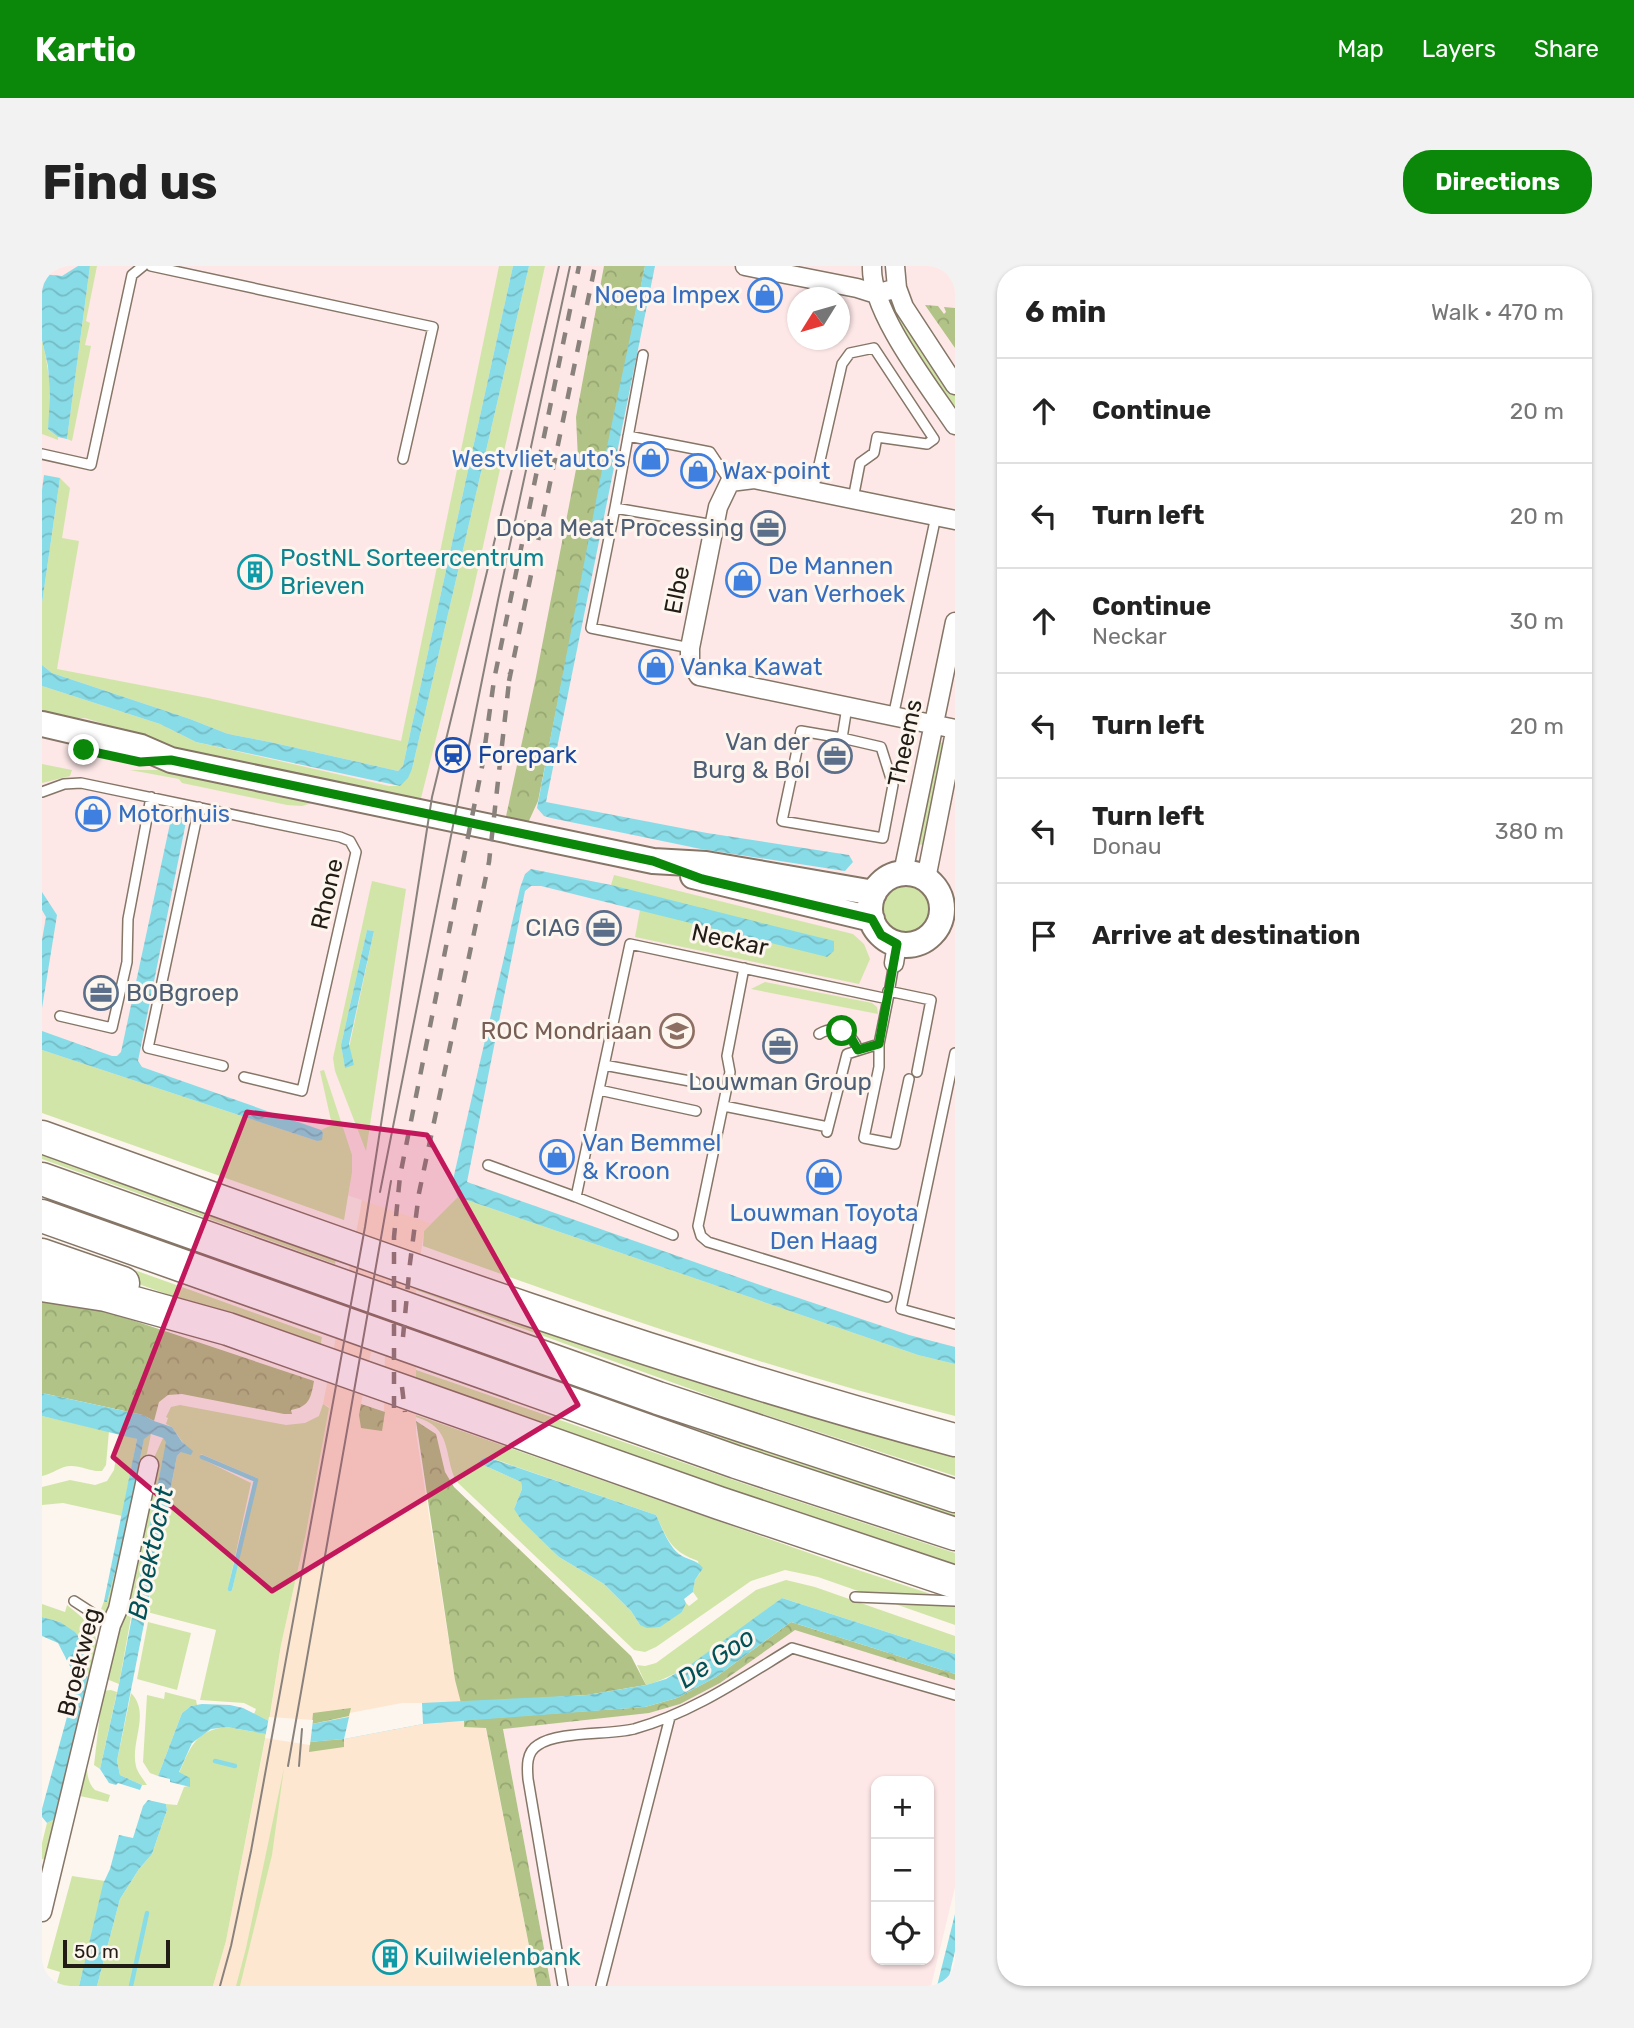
<!DOCTYPE html>
<meta charset="utf-8">
<style>
:root{--surface:#fff;--page:#f2f2f2;--text:#222;--muted:#767676;--line:#e0e0e0;--accent:#0b870a}
body{margin:0;font-family:Rubik,sans-serif;background:var(--page);color:var(--text)}
.controls{position:absolute;right:21px;bottom:21px;display:grid;overflow:hidden;border-radius:14px;box-shadow:0 2px 5px #0004}
.controls button{width:63px;height:63px;display:grid;place-items:center;padding:0;border:0;border-bottom:2px solid var(--line);background:var(--surface);color:var(--text);font:35px sans-serif}
.compass{position:absolute;left:745px;top:21px;width:63px;height:63px;border-radius:50%;background:var(--surface);box-shadow:0 2px 5px #0004;rotate:233deg}
.scale{position:absolute;left:21px;bottom:18px;width:107px;box-sizing:border-box;padding-left:7px;border:4px solid #221c16;border-top:0;font-size:19px;line-height:24px;white-space:nowrap;color:#221c16;-webkit-text-stroke:5px #fdf6ef;paint-order:stroke}
.stop{position:absolute;width:21px;height:21px;margin:-16px;border:5px solid #0b870a;border-radius:50%;background:#fff}
.stop.end{background:#0b870a;border-color:#fff;box-shadow:0 2px 7px #0008}
.list{margin:0;padding:0;list-style:none}
h2{display:flex;justify-content:space-between;align-items:center;height:91px;margin:0;padding:0 28px;font-size:30px}
h2 small{font-size:23px;font-weight:400;color:var(--muted)}
.list li{display:grid;grid-template-columns:46px 1fr auto;gap:21px;align-items:center;box-sizing:border-box;height:105px;padding:0 28px;border-top:2px solid var(--line)}
.list b{display:block;font-size:26px;white-space:nowrap}
.list p{margin:0;font-size:23px;white-space:nowrap;color:var(--muted)}
.list em{font-size:23px;font-style:normal;color:var(--muted)}
.icon{flex:none;width:38px;height:38px;fill:none;stroke:currentColor;stroke-width:2;stroke-linecap:round;stroke-linejoin:round}
.map{position:relative;flex:none;width:913px;height:1720px;overflow:hidden;border-radius:28px}
header{display:flex;align-items:center;gap:42px;box-sizing:border-box;height:98px;padding:0 35px;background:var(--accent);color:#fff}
header strong{font-size:33px}
nav{display:flex;gap:38px;margin-inline-start:auto;font-size:24px}
.intro{display:flex;align-items:center;justify-content:space-between;box-sizing:border-box;height:168px;padding:0 42px}
h1{margin:0;font-size:49px}
.button{padding:18px 32px;border-radius:28px;background:var(--accent);color:#fff;font-size:24px;font-weight:700}
main{display:flex;gap:42px;padding:0 42px}
aside{flex:1;background:var(--surface);border-radius:28px;box-shadow:0 2px 5px #0004}
.map>svg:first-child{display:block}
.built{fill:#fee7d0;fill-rule:evenodd}
.industrial{fill:#fde7e7;fill-rule:evenodd}
.green{fill:#d2e5a8;fill-rule:evenodd}
.forest{fill:url(#forest-crowns)}
.water{fill:url(#water-waves)}
.pier{fill:#fdf6ef}
.lines{fill:none;stroke-linecap:round;stroke-linejoin:round}
.stream{stroke:#88dce7;stroke-width:4.5}
.service-casing{stroke:#857667;stroke-width:12}
.minor-casing{stroke:#857667;stroke-width:21}
.secondary-casing{stroke:#857667;stroke-width:28}
.motorway-casing{stroke:#857667;stroke-width:35}
.service{stroke:#fff;stroke-width:9}
.minor{stroke:#fff;stroke-width:18}
.secondary{stroke:#fff;stroke-width:24}
.motorway{stroke:#fff;stroke-width:32}
.tram{stroke:#89827c;stroke-width:2}
.rail{stroke:#89827c;stroke-width:4.5;stroke-dasharray:12 12;stroke-linecap:butt}
.route{stroke:#0b870a;stroke-width:9}
.marked{fill:#c2185b;fill-opacity:0.2;stroke:#c2185b;stroke-width:5;stroke-linejoin:round}
.labels{text-anchor:middle;dominant-baseline:central;stroke-width:6;stroke-linejoin:round;paint-order:stroke}
.shop-label{font-size:24px;fill:#366cbe;stroke:#fdf6ef;text-anchor:start}
.service-label{font-size:24px;fill:#4e5e75;stroke:#fdf6ef;text-anchor:end}
.culture-label{font-size:24px;fill:#0d838f;stroke:#fdf6ef;text-anchor:start}
.street-label{font-size:24px;fill:#221c16;stroke:#fdf6ef}
.transit-label{font-size:24px;fill:#164399;stroke:#fdf6ef;text-anchor:start}
.education-label{font-size:24px;fill:#785e54;stroke:#fdf6ef;text-anchor:end}
.water-label{font-size:26px;font-style:italic;fill:#015159;stroke:#fdf6ef}
</style>
<header>
<strong>Kartio</strong>
<nav><a>Map</a><a>Layers</a><a>Share</a></nav>
</header>
<div class="intro"><h1>Find us</h1><a class="button">Directions</a></div>
<main>
<div class="map">
<svg width="913" height="1720" viewBox="0 0 913 1720">
<defs>
<pattern id="forest-crowns" width="20" height="18" patternUnits="userSpaceOnUse" patternTransform="scale(1.75)"><rect width="20" height="18" fill="#b1c386"/><path d="M2 6a3 3 0 1 1 6 0M12 15a3 3 0 1 1 6 0" fill="none" stroke="#98a773"/></pattern>
<pattern id="water-waves" width="16" height="10" patternUnits="userSpaceOnUse" patternTransform="scale(1.75)"><rect width="16" height="10" fill="#88dce7"/><path d="M0 5q4-4 8 0t8 0" fill="none" stroke="#75bcc5"/></pattern>
</defs>
<rect width="100%" height="100%" fill="#fdf6ef"/>
<path class="built" d="M356,689L416,931L382,965L374,1024V1167L413,1414L419,1432L422,1454H442L495,1720H171L184,1675L229,1444L239,1379L264,1267L287,1141L281,1138L318,946ZM343,1014H344L342,1146L319,1138Z"/>
<path class="industrial" d="M0,0H913V1114L645,1044L0,826ZM755,32H797V74H755Z
M749,1356L913,1408V1621L889,1720H509L459,1452L603,1441L674,1411ZM834,1515H887V1694H834Z"/>
<path class="green" d="M48,0H55L44,55L48,57L43,79L49,80L30,175L25,173Z
M457,0H471L366,477L361,500L356,505L228,476L186,468L148,453L10,407L0,399V337L18,212L28,222L20,272L37,275L15,403L166,432L359,475Z
M487,0H503L430,330L378,536L127,483L85,468V465L43,452L28,453L0,447V420L118,458L154,476L347,520H358L370,503Z
M851,37L857,40L913,127V151L846,48L847,40Z
M0,74C7,103 11,133 6,163L16,171V174L0,168Z
M896,475L903,478L885,580L871,577Z
M0,498L30,504L28,510L0,517Z
M88,504H130L277,535L260,540L245,539L140,517L137,513Z
M572,609L811,668L822,678L828,693L817,718L593,671L598,644L648,656L569,619Z
M330,615L364,623L324,885L293,805L291,792ZM325,664L332,665L303,801L299,779Z
M840 643a24 24 0 1 1 48 0a24 24 0 1 1-48 0Z
M723,716L830,737L835,741L836,748L709,723Z
M0,784L275,875L281,867L279,864L290,859L278,805L282,804L310,889V906L302,954L0,847Z
M0,880L296,985L293,998L0,893Z
M416,931L876,1089L913,1098V1150C732,1105 556,1043 381,980L382,965Z
M0,971L280,1071L278,1082L0,984Z
M376,1013L913,1182V1210L693,1139L374,1024Z
M374,1104L703,1218L913,1287V1303L374,1116Z
M281,1138L287,1142L264,1267L239,1379L227,1455L212,1448L214,1443L202,1437L158,1434L174,1364L105,1346L135,1190L144,1181L130,1161L124,1158L126,1152L124,1151L129,1141L138,1139L244,1159L263,1157L277,1150ZM159,1188L215,1212L190,1324L188,1325L186,1323L209,1217L158,1192Z
M374,1149L804,1300L913,1336V1359L776,1311L743,1304L709,1315L614,1381L603,1386L592,1384L414,1215C401,1187 411,1162 374,1151ZM446,1191L614,1249C626,1275 629,1285 656,1295L658,1307L653,1314L651,1326L656,1333L647,1340L644,1337L642,1338L640,1346L598,1359L589,1345L562,1318L517,1291L472,1243L480,1223L479,1216L439,1198L438,1194Z
M0,1150L67,1165L64,1199L60,1205C49,1206 40,1200 29,1200C18,1200 11,1208 0,1210Z
M620,1151L913,1241V1256L861,1239Z
M78,1167L95,1173L80,1250L21,1237L0,1239V1221L28,1214L53,1219L65,1215L72,1204Z
M109,1168L73,1339L66,1346H58L62,1335H65L81,1276L102,1172Z
M121,1172L125,1176L122,1189L91,1343L79,1340L111,1194Z
M744,1314L773,1321L913,1370V1388L740,1332C699,1362 653,1405 604,1419L595,1399L603,1400L614,1397L714,1324Z
M0,1338L23,1346L25,1339C56,1363 59,1371 52,1409L45,1407L46,1400L18,1356L0,1351Z
M84,1349L89,1351L77,1418L67,1414L62,1405L77,1352Z
M106,1356L149,1367L135,1424L95,1413Z
M45,1410L54,1412L7,1595L0,1593V1577L5,1557L13,1553L44,1423Z
M69,1424L75,1426L58,1503L52,1499L60,1431L59,1425Z
M123,1426L154,1434L155,1439L149,1440L140,1447L116,1510L108,1507L101,1496L105,1429L122,1433Z
M89,1427C109,1447 88,1476 94,1500C95,1506 102,1514 105,1519H100L78,1509L75,1495Z
M51,1458C48,1477 38,1510 53,1524L68,1529L66,1536L33,1529Z
M185,1461L224,1468L184,1675L171,1720H55L78,1633L97,1603L110,1588L125,1544L124,1538L135,1539L142,1521L147,1520L137,1507C149,1480 154,1464 185,1461Z
M242,1502L230,1589L198,1720H194L204,1682Z
M30,1610L63,1615L37,1720H14L18,1706L5,1702Z"/>
<path class="forest" d="M562,0H603L496,535L485,559L463,555L494,411L536,193L534,151Z
M883,39L896,40L902,48L904,46L902,41L913,42V82Z
M0,1034L54,1042L272,1115C269,1132 267,1141 249,1144L250,1148H242L140,1128L126,1129L117,1136L112,1155L101,1149L0,1127Z
M319,1138L343,1146L340,1165L319,1162L317,1149Z
M374,1155L394,1168L403,1206L412,1221L589,1390L604,1419L545,1429L419,1437L413,1414Z
M749,1356L913,1408V1414L753,1364L678,1417L638,1438L607,1447L461,1463L509,1720H495L444,1462L422,1461V1454L603,1441L635,1432L674,1411Z
M309,1442L307,1450L270,1458L271,1447Z
M302,1473V1481L267,1486L268,1476Z"/>
<path class="water" d="M36,0H48L25,173L16,171L6,163L8,130L6,100L0,74V8L20,10Z
M471,0H487L370,503L366,512L358,520L154,476L118,458L0,420V399L10,407L148,453L186,468L228,476L356,505L361,500L366,477Z
M603,0H613L504,536L665,567L807,589L811,596L803,605L659,583L509,552L502,550L495,542L559,209Z
M2,209L18,212L0,337V224Z
M134,550L139,551L144,556L96,795L100,801L279,864L281,867L280,874L275,875L0,784V765L70,790H75L79,786L129,553Z
M489,603L569,619L792,675V685L785,691L499,620H489L483,625L425,916L718,1019L867,1069L913,1081V1098L876,1089L416,931L410,918L478,622L483,608Z
M0,626L15,649L0,742V674L4,651L0,644Z
M325,664L332,665L307,778L312,799L303,802L299,779Z
M0,1127L101,1149L112,1155L130,1161L140,1176L151,1185L149,1189L139,1186L135,1190L75,1495L78,1509L100,1519L98,1524L76,1517L74,1519L67,1517L58,1503L77,1418L124,1176L121,1172L109,1168L102,1173L81,1276L65,1336H63L62,1335L95,1173L0,1150Z
M445,1191L614,1249C620,1262 626,1279 637,1288C645,1294 654,1293 661,1302L653,1314L651,1326L642,1333L644,1337L640,1346L618,1361L605,1362L598,1359L589,1345L562,1318L517,1291L480,1255L472,1243L480,1223L479,1216L439,1198L438,1194Z
M740,1332L913,1388V1408L749,1356L674,1411L635,1432L603,1441L381,1458L302,1473L268,1476L185,1461L169,1463L150,1477L137,1506L148,1512V1521L128,1516V1513L116,1510L140,1447L149,1440L160,1438L188,1439L201,1442L227,1455L270,1458L380,1437L545,1429L604,1419L624,1413L648,1399Z
M0,1351L18,1356L33,1366L36,1370L46,1401L44,1423L13,1553L5,1557L0,1551V1543L35,1414L16,1377L0,1370Z
M106,1534L124,1538L125,1544L110,1588L97,1603L78,1633L55,1720H37L61,1618L68,1603L77,1569L91,1572L101,1540Z
M913,1648V1685L905,1720H895Z"/>
<path class="pier" d="M360,1437H380L381,1458L302,1473L308,1447Z
M227,1451L271,1454L268,1479L223,1472Z"/>
<g class="lines">
<path class="stream" d="M160,1191L214,1214L188,1323
M173,1495L193,1500
M89,1720L105,1647"/>
<g class="service-casing">
<path id="service" d="M109,0L391,61L361,193
M586,170L668,186L688,216
M0,188L49,199L90,9L101,0
M771,225L800,98L808,87L832,82L892,173L885,178L835,171L832,187L818,197L811,233
M573,242L601,89
M648,382L549,362L573,242L672,259
M851,451L894,250
M800,472L839,481L851,519L841,572L740,555L759,465L800,472L805,441
M0,526L22,518L39,517L298,571L308,575L314,586L260,825L202,811
M157,541L106,782L181,800
M702,702L685,790L688,806L656,960L659,970L666,976L845,1031
M846,725L889,734L875,806
M18,750L70,762L85,696L86,653L109,531
M777,768C794,758 810,766 816,784
M837,778V801L822,872L853,878L867,813
M913,787L859,1043L913,1058
M562,799L653,816
M557,824L654,845
M682,840L786,861
M785,866L805,788L837,778L846,733
M446,899L534,931L631,969
M534,931L588,678L846,733L852,697
M813,1331L913,1335
M32,1335L69,1359
M521,1720L486,1513C485,1501 484,1486 496,1479C516,1465 567,1469 592,1463C650,1447 699,1413 750,1382L913,1429
M559,1720L628,1451"/>
</g>
<g class="minor-casing">
<path id="minor" d="M703,0L815,22L834,28L855,22
M830,0C828,45 887,120 913,159
M853,0L855,22L862,41L913,119
M913,254L712,213L688,216L676,241L648,382V396L657,410L913,463
M861,607L913,356
M884,613L913,466
M852,697L855,678
M0,1646L69,1359L76,1343L107,1199"/>
</g>
<g class="secondary-casing">
<path id="secondary" d="M0,458L99,481L129,494L611,595L664,598L832,627
M828 643a36 36 0 1 1 72 0a36 36 0 1 1-72 0Z
M651,610L830,653"/>
</g>
<g class="motorway-casing">
<path id="motorway" d="M0,871C302,980 603,1091 913,1174
M0,913L616,1132L913,1230
M0,950L694,1196L913,1268
M0,989L81,1017
M0,1019L64,1029L186,1063L677,1237L913,1316"/>
</g>
<use href="#service" class="service"/>
<use href="#minor" class="minor"/>
<use href="#secondary" class="secondary"/>
<use href="#motorway" class="motorway"/>
<path class="tram" d="M338,926L456,334L528,0
M246,1500L349,915
M257,1500L260,1463
M178,1720L189,1680L209,1585L323,961L390,531L471,199L517,0"/>
<path class="rail" d="M467,415L553,0
M361,1071L368,997L377,927L447,596L468,407
M360,1121L363,1146
M352,1142V971L358,910L440,501L452,414L537,0"/>
</g>
<g class="lines">
<path class="route" d="M42,484L98,496L129,494L611,595L660,613L830,653L839,669L855,678L837,778L816,784L807,768L800,765"/>
</g>
<path class="marked" d="M205,846L385,869L536,1139L230,1325L71,1191Z"/>
<defs>
<g id="shop-ring" transform="scale(1.75)"><circle r="9.5" fill="#fdf6ef" stroke="#3f7fe0" stroke-width="1.5"/><path d="M-5-2.5h2.3a2.7 3.5 0 0 1 5.4 0H5L5.5 6h-11ZM-1.5-2.5h3a1.5 2.3 0 0 0-3 0Z" fill="#3f7fe0"/></g>
<g id="office-ring" transform="scale(1.75)"><circle r="9.5" fill="#fdf6ef" stroke="#5c6f8a" stroke-width="1.5"/><path d="M-6-3h4V-5.5h4V-3h4V5H-6ZM-1-4.5V-3h2v-1.5ZM-6 0V1H6V0Z" fill="#5c6f8a"/></g>
<g id="building-ring" transform="scale(1.75)"><circle r="9.5" fill="#fdf6ef" stroke="#0f9aa8" stroke-width="1.5"/><path d="M-4-6H4V6H1V3H-1V6H-4ZM-2.5-4.3h1.7v1.8h-1.7ZM.8-4.3h1.7v1.8H.8ZM-2.5-1h1.7V.8h-1.7ZM.8-1h1.7V.8H.8Z" fill="#0f9aa8"/></g>
<g id="station-ring" transform="scale(1.75)"><circle r="9.5" fill="#fdf6ef" stroke="#1a4fb4" stroke-width="1.5"/><path d="M-3-6H3Q5-6 5-4V2Q5 4 3 4L4.5 6H3L1.5 4h-3L-3 6H-4.5L-3 4Q-5 4-5 2V-4Q-5-6-3-6ZM-3.5-4v3h7v-3ZM-3.5 1v1.5H-2V1ZM2 1v1.5H3.5V1Z" fill="#1a4fb4"/></g>
<g id="university-ring" transform="scale(1.75)"><circle r="9.5" fill="#fdf6ef" stroke="#8d6e63" stroke-width="1.5"/><path d="M0-5L7-2L0 1L-7-2ZM-4 1L0 2.5L4 1V4Q0 6-4 4Z" fill="#8d6e63"/></g>
</defs>
<g fill-rule="evenodd">
<use href="#shop-ring" x="723" y="29"/>
<use href="#shop-ring" x="609" y="193"/>
<use href="#shop-ring" x="656" y="205"/>
<use href="#office-ring" x="726" y="262"/>
<use href="#building-ring" x="213" y="306"/>
<use href="#shop-ring" x="701" y="314"/>
<use href="#shop-ring" x="614" y="401"/>
<use href="#station-ring" x="411" y="489"/>
<use href="#office-ring" x="793" y="490"/>
<use href="#shop-ring" x="51" y="548"/>
<use href="#office-ring" x="562" y="662"/>
<use href="#office-ring" x="59" y="727"/>
<use href="#university-ring" x="635" y="765"/>
<use href="#office-ring" x="738" y="780"/>
<use href="#shop-ring" x="515" y="891"/>
<use href="#shop-ring" x="782" y="911"/>
<use href="#building-ring" x="348" y="1691"/>
</g>
<g class="labels">
<g class="shop-label">
<text x="698" y="29" text-anchor="end">Noepa Impex</text>
<text x="584" y="193" text-anchor="end">Westvliet auto's</text>
<text x="680" y="205">Wax point</text>
<text x="726" y="300">De Mannen<tspan x="726" dy="28">van Verhoek</tspan></text>
<text x="638" y="401">Vanka Kawat</text>
<text x="76" y="548">Motorhuis</text>
<text x="540" y="877">Van Bemmel<tspan x="540" dy="28">&amp; Kroon</tspan></text>
<text x="782" y="947" text-anchor="middle">Louwman Toyota<tspan x="782" dy="28">Den Haag</tspan></text>
</g>
<g class="service-label">
<text x="702" y="262">Dopa Meat Processing</text>
<text x="768" y="476">Van der<tspan x="768" dy="28">Burg &amp; Bol</tspan></text>
<text x="538" y="662">CIAG</text>
<text x="84" y="727" text-anchor="start">BOBgroep</text>
<text x="738" y="816" text-anchor="middle">Louwman Group</text>
</g>
<g class="culture-label">
<text x="238" y="292">PostNL Sorteercentrum<tspan x="238" dy="28">Brieven</tspan></text>
<text x="372" y="1691">Kuilwielenbank</text>
</g>
<g class="street-label">
<text transform="translate(635 324) rotate(-79)">Elbe</text>
<text transform="translate(863 477) rotate(-78)">Theems</text>
<text transform="translate(285 628) rotate(-77)">Rhone</text>
<text transform="translate(688 674) rotate(12)">Neckar</text>
<text transform="translate(37 1396) rotate(-76)">Broekweg</text>
</g>
<g class="transit-label">
<text x="436" y="489">Forepark</text>
</g>
<g class="education-label">
<text x="610" y="765">ROC Mondriaan</text>
</g>
<g class="water-label">
<text transform="translate(109 1287) rotate(-78)">Broektocht</text>
<text transform="translate(674 1392) rotate(-34)">De Goo</text>
</g>
</g>
</svg>
<div class="controls">
<button>+</button>
<button>−</button>
<button><svg class="icon" aria-label="locate" viewBox="0 0 24 24"><circle cx="12" cy="12" r="6"/><path d="M12 2v4M12 18v4M2 12h4M18 12h4"/></svg></button>
</div>
<svg class="compass" viewBox="-18 -18 36 36"><path d="M0-13l5 13h-10z" fill="#e53935"/><path d="M0 13l5-13h-10z" fill="#767676"/></svg>
<div class="scale">50 m</div>
<div class="stop" style="left:800px;top:765px"></div>
<div class="stop end" style="left:42px;top:484px"></div>
</div>
<aside>
<h2>6 min<small>Walk · 470 m</small></h2>
<ul class="list">
<li><svg class="icon" aria-label="ahead" viewBox="0 0 24 24"><path d="M12 20V5M6 11l6-6 6 6"/></svg><div><b>Continue</b></div><em>20 m</em></li>
<li><svg class="icon" aria-label="left" viewBox="0 0 24 24"><path d="M17 20v-9H6M10 6l-5 5 5 5"/></svg><div><b>Turn left</b></div><em>20 m</em></li>
<li><svg class="icon" aria-label="ahead" viewBox="0 0 24 24"><path d="M12 20V5M6 11l6-6 6 6"/></svg><div><b>Continue</b><p>Neckar</p></div><em>30 m</em></li>
<li><svg class="icon" aria-label="left" viewBox="0 0 24 24"><path d="M17 20v-9H6M10 6l-5 5 5 5"/></svg><div><b>Turn left</b></div><em>20 m</em></li>
<li><svg class="icon" aria-label="left" viewBox="0 0 24 24"><path d="M17 20v-9H6M10 6l-5 5 5 5"/></svg><div><b>Turn left</b><p>Donau</p></div><em>380 m</em></li>
<li><svg class="icon" aria-label="arrive" viewBox="0 0 24 24"><path d="M6 21V4h12l-3 4 3 4H6"/></svg><div><b>Arrive at destination</b></div></li>
</ul>
</aside>
</main>
